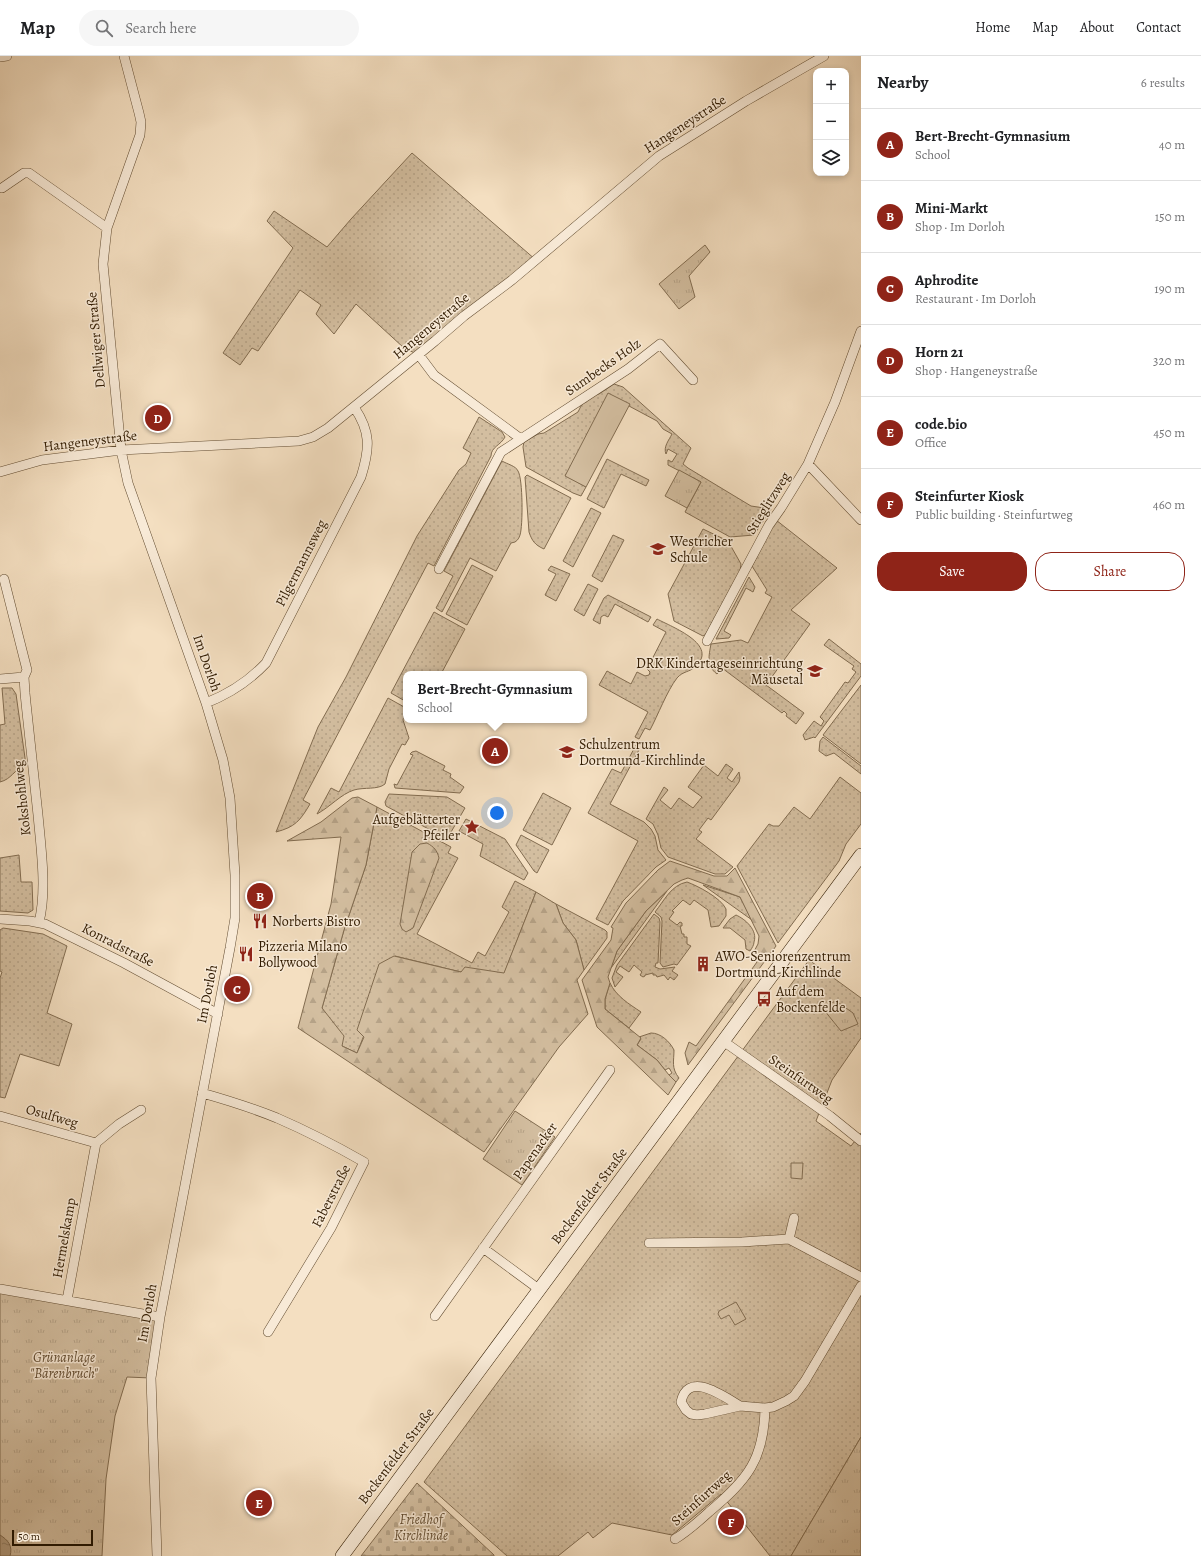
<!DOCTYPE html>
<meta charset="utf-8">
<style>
:root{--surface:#fff;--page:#f6f6f6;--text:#202124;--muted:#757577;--line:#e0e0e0;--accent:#8f2418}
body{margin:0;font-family:Alegreya,serif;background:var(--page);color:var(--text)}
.controls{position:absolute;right:12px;top:12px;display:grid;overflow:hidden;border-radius:8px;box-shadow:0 2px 6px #0003}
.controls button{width:36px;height:36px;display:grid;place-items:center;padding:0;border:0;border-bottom:1px solid var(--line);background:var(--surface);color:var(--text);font:20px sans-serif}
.scale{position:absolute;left:12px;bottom:10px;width:81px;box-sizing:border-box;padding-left:4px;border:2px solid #311b01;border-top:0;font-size:11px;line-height:14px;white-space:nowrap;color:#311b01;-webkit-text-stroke:3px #f8ead7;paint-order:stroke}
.you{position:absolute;left:497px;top:757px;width:14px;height:14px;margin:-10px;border:3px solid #fff;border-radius:50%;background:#1a73e8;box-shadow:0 0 0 6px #1a73e833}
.badge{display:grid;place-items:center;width:26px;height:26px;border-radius:50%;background:var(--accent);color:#fff;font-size:13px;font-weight:700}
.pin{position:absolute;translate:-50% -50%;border:2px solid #fff;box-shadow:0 1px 4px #0006}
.popup{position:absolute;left:403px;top:615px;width:184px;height:52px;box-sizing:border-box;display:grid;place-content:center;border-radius:8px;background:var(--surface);filter:drop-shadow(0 1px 3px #0005);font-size:13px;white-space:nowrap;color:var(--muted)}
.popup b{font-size:15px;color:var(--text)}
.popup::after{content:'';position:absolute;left:50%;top:100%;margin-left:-8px;border:8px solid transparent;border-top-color:var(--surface)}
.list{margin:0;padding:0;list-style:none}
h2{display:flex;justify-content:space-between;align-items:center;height:52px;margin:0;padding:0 16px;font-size:17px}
h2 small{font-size:13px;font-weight:400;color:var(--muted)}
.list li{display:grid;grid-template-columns:26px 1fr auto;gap:12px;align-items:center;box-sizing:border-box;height:72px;padding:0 16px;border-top:1px solid var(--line)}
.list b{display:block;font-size:15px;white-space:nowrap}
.list p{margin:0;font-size:13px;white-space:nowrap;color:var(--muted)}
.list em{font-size:13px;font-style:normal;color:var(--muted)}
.actions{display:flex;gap:8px;padding:12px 16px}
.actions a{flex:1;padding:9px 0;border:1px solid var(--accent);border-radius:16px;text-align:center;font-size:14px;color:var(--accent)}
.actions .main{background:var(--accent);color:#fff}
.icon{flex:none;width:22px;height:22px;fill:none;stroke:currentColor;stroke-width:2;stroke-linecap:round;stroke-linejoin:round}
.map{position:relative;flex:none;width:861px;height:1500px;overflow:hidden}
header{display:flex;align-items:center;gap:24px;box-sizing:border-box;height:56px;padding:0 20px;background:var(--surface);border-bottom:1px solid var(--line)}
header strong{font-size:19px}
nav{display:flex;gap:22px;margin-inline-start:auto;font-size:14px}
.search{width:280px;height:36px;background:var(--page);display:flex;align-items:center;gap:10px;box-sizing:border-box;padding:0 14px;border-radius:22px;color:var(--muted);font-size:15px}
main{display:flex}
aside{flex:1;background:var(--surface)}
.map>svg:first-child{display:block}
.grass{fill:url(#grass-dots);stroke:#826c50}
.forest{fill:url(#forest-firs);stroke:#826c50}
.cemetery{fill:url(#cemetery-stones);stroke:#826c50}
.park{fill:url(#park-tufts);stroke:#826c50}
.pitch{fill:#d3bea0;stroke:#826c50}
.water{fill:url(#water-ripples);stroke:#7e684d}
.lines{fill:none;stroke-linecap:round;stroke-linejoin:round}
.minor-casing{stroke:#624c31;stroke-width:10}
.secondary-casing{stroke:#311b01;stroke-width:14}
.minor{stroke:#f8ead7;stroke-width:9}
.secondary{stroke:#f8ead7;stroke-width:13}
.labels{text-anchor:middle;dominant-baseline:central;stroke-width:3;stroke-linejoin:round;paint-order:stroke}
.street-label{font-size:14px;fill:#311b01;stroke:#f8ead7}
.poi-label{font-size:14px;fill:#311b01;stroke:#f8ead7;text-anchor:start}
.park-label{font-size:14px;font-style:italic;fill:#624c31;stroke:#f8ead7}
</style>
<header>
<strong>Map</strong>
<div class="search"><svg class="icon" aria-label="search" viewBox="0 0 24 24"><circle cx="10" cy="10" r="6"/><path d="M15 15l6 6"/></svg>Search here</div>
<nav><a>Home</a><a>Map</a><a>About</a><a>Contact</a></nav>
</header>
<main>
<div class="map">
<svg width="861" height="1500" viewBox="0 0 861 1500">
<defs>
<pattern id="grass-dots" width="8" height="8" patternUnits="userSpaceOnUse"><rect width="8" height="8" fill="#d3bea0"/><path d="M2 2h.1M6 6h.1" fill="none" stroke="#b6a388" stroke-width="1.8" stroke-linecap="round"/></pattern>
<pattern id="forest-firs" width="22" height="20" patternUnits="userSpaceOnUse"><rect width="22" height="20" fill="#d3bea0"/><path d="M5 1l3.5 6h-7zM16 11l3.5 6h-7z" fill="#b6a388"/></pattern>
<pattern id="cemetery-stones" width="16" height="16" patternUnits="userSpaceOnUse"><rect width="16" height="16" fill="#d3bea0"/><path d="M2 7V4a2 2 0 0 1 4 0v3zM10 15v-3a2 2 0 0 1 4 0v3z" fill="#b6a388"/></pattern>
<pattern id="park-tufts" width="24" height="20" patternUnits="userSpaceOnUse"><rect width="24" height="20" fill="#d3bea0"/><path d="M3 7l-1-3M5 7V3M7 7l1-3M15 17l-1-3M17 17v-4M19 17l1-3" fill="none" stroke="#b6a388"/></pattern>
<pattern id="water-ripples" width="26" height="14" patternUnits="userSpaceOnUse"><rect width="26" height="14" fill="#b29c80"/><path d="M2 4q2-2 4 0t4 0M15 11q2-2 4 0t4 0" fill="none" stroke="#917e66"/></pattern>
</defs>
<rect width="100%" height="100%" fill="#f4dfc1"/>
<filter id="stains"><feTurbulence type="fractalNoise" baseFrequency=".005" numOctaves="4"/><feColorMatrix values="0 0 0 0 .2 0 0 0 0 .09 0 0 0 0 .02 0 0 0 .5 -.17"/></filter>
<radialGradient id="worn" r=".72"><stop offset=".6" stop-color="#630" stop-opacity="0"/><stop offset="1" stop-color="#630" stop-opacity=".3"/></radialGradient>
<path class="grass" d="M412,97L536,204L419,299L404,292L356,248L334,278L316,258L321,249L300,234L258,295L252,292L240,309L223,297L293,192L267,165L274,155L327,191L351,163Z
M614,328L623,331L691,392L683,408L688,412L751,450L771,453L754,479L730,481L685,456L701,426L668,409V404L672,406L677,398L668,393L666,398C663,391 669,384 672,378L663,373L657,365L629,350V348L565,419L586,431L581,440L573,437L526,411L523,391L524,386L538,378L544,377L578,356L584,344L591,339L599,338Z
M479,361L502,376L505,381C501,389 491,391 491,400L434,510L428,507L303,744L310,748C300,765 295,771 276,776L318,671L346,621L417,480L459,414L466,408L471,397L463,392Z
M607,403L649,424L646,430L621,418L604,452L587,443Z
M502,405C507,408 516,410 518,415C523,423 523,470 520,479C519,482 518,484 515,486L511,487L496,515L470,502L442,556L436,552L453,520L444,515Z
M527,419L571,442L544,493C535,489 532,485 529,476L525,421Z
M591,452L601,457L573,511L563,505Z
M776,464L837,512L791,554L810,568L766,629L804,657L796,668L786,660L787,658L784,655L782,657L722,612L717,618C706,610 709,599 711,588L741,584L748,587L772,541L765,537L767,534L752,510Z
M703,473L728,485L741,508L740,515L706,578L703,580L674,565L668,538Z
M613,479L624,484L602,526L592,520Z
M472,509L493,520L467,569L446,558Z
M551,510L570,518L556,545L545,539L556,518L548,514Z
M749,521L755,531L753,536L746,532L724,575L731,579L729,582L716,583Z
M588,528L598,533L584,560L574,554Z
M608,539L651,561L648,566L615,548L608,561L604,559L601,561L600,568L593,564L604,542Z
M434,556L465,573L441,618H406L405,645L391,637Z
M657,563C672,571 720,589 695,611C690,616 683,615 677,622C667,635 658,659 650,674L645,672L639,683L635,681L648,656L599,629L607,615L631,628L637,616L645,620L649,619L650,616L647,613L666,576L653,569Z
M829,583L861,608V620L815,682L814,681L805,684L803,679L814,665L821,670L824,665L820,661L845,626L848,627L856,616L852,613L854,610L824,589Z
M861,629V708L823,679Z
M2,632H12L16,638L26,709C13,714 12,723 0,726V669L5,668Z
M388,642L406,652L403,664L409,682L405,689L402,688L389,713L385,728C378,734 364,731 354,734C341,738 330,751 317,758L331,732L339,736Z
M823,681L861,710V718L834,697L826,700L819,695L820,685Z
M636,689L640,692L610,748L644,766L651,773L655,780L658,794L666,804L656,811L623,845L608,869L596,863L638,785L588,757L612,713L621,717Z
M416,695L445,710L443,714L451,718L450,721L464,731L460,737L395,732L394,728L397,729L413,699L410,698L412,696Z
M726,708L733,713L727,722L732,726L739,716L740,722L739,726L711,764L708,762L699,774L702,776L696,783L733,811L725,818H715L668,801L661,792L658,779L653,768L646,763L664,731L668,734L660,744L671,753L679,742L693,752L702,741L688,731L704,709L718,720Z
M840,721L861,737V768L846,788L839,805L778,887L737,810L769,768L773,770H779L794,751L810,763Z
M543,737L571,752L552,789L523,774Z
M389,738L447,741L465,752L447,783L386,750L385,746Z
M377,751L451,791L448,797L458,802L417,878L472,907L478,896L485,900L509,856L502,851L515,825L536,836L504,918L461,916L395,900L357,997L342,990L322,952L344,874L366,809Z
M466,763L505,783L528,817L524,824L480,800L483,788L459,775Z
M521,779L549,794L537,817L534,815L516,789Z
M19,799L21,826H32L33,854L28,857L0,855V802Z
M687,826C698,830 721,842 726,853V860L719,870L711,871L708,854L694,844L690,849L683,844L672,855L674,856L669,863L677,869L680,866L682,867V870H680L682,878H684V881H687V888L691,890L677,909L674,908L663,911L660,907L662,865L661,861L655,856C664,845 671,829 687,826Z
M703,829L740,841L752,864Z
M667,835L611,912L617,895L646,855Z
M556,848L605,874L607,876V882L584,914L576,884L563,867Z
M654,858L659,862L660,866L658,907H656L655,911L660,913L675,911L672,915L678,919L674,924L670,921L668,924L664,919L657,921L656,919H653V917L645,919V920L643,921L640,919L642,916L634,909L629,916L620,910L616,916L623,921L615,931L612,922L617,909Z
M736,859C745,863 758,874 754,886C754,889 752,892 750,895L746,893L745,884L730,872H723L730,863Z
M3,872L43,878L67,890L47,957L72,968L59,1010L20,998L5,1042L0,1041V922L2,916L0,915V874Z
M809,904L861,942V982L832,1024L816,1065L851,1090L861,1077V1381L791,1500H770L721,1438L672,1479L612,1467L593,1482L588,1476L558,1500H507L424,1426Z
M610,927C616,940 629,948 641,956L629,972L605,953V943Z
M651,977C661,977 670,986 674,994C674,1005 671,1012 679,1022L676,1026L669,1019L672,1017L669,1012L665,1014L657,1004L637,989L641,983L639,981Z"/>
<path class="forest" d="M358,741L377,751L366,809L344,874L322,952L344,980L342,990L357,997L364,981L357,974L379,908L394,900L461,916L465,911L504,917L536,836L556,848L563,867L576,884L584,914L577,924L588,958L559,991L484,1096L298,972L331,848L341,781L287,785L321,766L352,742Z
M427,787C434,791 437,794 439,802L413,872L406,876L402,873L400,868L412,796L420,788Z
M670,805L714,820H727L735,812L776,890L688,1009L685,997L689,986L696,990L757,906L751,901L758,888L759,880L740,841L688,822L682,824L674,828L646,855L617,895L608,921L610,927L605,943V953L641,982L637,989L657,1004L669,1019L676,1026L668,1039L597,971L582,924L611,884L613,872L611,871L626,847L658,814Z"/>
<path class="cemetery" d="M417,1427L494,1499V1500H361Z"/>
<path class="park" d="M705,189L710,196L689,220L695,241L679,253L659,228Z
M679,414L701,426L687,452L665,440Z
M836,945L853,957L858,968L841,975L824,954L829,948Z
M515,1055L555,1081L522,1129L483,1103Z
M791,1107H803L802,1123L791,1122Z
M0,1233L160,1261L151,1322L127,1321L115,1360L106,1423L102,1500H0Z
M736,1246L746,1263L735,1269L729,1259L721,1263L718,1258L719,1255Z
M861,1381V1500H791Z"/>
<path class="pitch" d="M608,337L630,348L586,431L565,420Z"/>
<path class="water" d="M0,1479C8,1484 13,1490 10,1500H0Z"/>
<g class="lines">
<g class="minor-casing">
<path id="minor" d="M124,0L139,57L141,66L140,79L107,172L103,208L121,394L128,427L206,647L223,704L230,742L235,819V862L230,892L160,1261L151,1322L157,1500
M0,1L7,0
M2,132L24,117H29L107,172
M419,299L434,319L521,383
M808,408L861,464
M0,416L42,404L121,394L299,385L313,381L328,372L435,285L464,260L512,224L659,100L746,45L824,0
M439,513L501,396L628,313L660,288L693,324
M4,523L27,614L24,621L25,637C29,678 34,719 38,759C41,792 47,835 39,866
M707,585L769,469L781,452L808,408L835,346L861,275
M0,623L24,621
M206,647C229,638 249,625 266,607L361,421C370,392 371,376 354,351
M0,863L30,865L45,868L124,907L218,958
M723,985L830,1060L861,1085
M202,1037C227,1044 252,1052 277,1062C307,1075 336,1090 364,1106L331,1172L268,1276
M0,1060L96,1087
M789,1183L794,1162
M649,1187L742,1186L789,1183L861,1221
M483,1192L540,1234
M0,1233L160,1261
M67,1244L96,1087L119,1068L141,1054
M435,1260L610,1014
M740,1350C723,1340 688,1314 681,1346L686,1354L691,1358L697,1359L705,1358L740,1350L765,1352L773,1351L786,1345L794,1340L805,1325L861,1230
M675,1483C687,1476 698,1466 709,1456C747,1424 764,1404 765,1352"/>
</g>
<g class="secondary-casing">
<path id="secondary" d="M342,1500L861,799"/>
</g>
<use href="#minor" class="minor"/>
<use href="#secondary" class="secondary"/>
</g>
<defs>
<g id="school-bare" transform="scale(1.2)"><path d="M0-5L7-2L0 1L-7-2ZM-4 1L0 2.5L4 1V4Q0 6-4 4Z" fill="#8f2418" stroke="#f8ead7" stroke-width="2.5" paint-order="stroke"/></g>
<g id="sight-bare" transform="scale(1.2)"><path d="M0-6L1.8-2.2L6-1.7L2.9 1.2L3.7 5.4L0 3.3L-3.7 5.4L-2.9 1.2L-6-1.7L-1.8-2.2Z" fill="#8f2418" stroke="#f8ead7" stroke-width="2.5" paint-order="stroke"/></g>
<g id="restaurant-bare" transform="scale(1.2)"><path d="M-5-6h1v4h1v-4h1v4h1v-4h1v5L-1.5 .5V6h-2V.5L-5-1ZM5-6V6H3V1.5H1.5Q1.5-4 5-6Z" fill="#8f2418" stroke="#f8ead7" stroke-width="2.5" paint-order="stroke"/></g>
<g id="building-bare" transform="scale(1.2)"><path d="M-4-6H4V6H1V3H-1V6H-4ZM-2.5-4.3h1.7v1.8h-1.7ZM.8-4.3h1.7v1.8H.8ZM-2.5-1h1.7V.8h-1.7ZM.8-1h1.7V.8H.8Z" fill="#8f2418" stroke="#f8ead7" stroke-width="2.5" paint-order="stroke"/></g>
<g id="bus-bare" transform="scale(1.2)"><path d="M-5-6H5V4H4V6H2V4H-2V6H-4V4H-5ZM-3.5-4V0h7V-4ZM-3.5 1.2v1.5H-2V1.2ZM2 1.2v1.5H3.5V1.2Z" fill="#8f2418" stroke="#f8ead7" stroke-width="2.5" paint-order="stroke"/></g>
</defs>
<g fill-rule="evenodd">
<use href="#school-bare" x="658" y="493"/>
<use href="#school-bare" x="815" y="615"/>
<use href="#school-bare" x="567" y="696"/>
<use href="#sight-bare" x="472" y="771"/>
<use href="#restaurant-bare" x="260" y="865"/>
<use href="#restaurant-bare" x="246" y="898"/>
<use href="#building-bare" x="703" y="908"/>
<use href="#bus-bare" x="764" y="943"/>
</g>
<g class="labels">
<g class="street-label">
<text transform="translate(685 68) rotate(-33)">Hangeneystraße</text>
<text transform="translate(431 270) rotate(-40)">Hangeneystraße</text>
<text transform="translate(96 284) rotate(-95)">Dellwiger Straße</text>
<text transform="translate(603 311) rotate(-35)">Sumbecks Holz</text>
<text transform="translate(90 385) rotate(-7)">Hangeneystraße</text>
<text transform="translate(768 447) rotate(-58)">Stieglitzweg</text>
<text transform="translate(301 507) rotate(-63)">Pilgermannsweg</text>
<text transform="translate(207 607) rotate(71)">Im Dorloh</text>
<text transform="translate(22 742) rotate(-96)">Kokshohlweg</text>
<text transform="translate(118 889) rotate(27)">Konradstraße</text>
<text transform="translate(207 938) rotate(-79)">Im Dorloh</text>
<text transform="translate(801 1023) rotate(35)">Steinfurtweg</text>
<text transform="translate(52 1060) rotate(16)">Osulfweg</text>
<text transform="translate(535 1095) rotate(-55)">Papenacker</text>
<text transform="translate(331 1140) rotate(-63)">Faberstraße</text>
<text transform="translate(589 1140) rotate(-53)">Bockenfelder Straße</text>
<text transform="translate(64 1182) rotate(-80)">Hermelskamp</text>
<text transform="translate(147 1257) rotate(-80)">Im Dorloh</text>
<text transform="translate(396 1400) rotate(-53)">Bockenfelder Straße</text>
<text transform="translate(701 1442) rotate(-42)">Steinfurtweg</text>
</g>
<g class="poi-label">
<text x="670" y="485">Westricher<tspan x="670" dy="16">Schule</tspan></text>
<text x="803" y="607" text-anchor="end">DRK Kindertageseinrichtung<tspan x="803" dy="16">Mäusetal</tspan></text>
<text x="579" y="688">Schulzentrum<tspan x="579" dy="16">Dortmund-Kirchlinde</tspan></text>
<text x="460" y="763" text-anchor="end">Aufgeblätterter<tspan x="460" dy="16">Pfeiler</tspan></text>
<text x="272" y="865">Norberts Bistro</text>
<text x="258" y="890">Pizzeria Milano<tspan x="258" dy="16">Bollywood</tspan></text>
<text x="715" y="900">AWO-Seniorenzentrum<tspan x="715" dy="16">Dortmund-Kirchlinde</tspan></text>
<text x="776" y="935">Auf dem<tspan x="776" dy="16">Bockenfelde</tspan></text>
</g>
<g class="park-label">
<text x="64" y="1301">Grünanlage<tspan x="64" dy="16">"Bärenbruch"</tspan></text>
<text x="421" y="1463">Friedhof<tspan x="421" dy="16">Kirchlinde</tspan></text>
</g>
</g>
<rect width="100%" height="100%" filter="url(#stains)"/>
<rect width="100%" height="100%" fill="url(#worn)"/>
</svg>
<div class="controls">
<button>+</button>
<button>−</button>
<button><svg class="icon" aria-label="layers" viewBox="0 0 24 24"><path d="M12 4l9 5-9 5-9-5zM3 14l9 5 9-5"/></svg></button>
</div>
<div class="scale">50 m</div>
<div class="you"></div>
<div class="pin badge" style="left:495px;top:695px">A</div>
<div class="popup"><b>Bert-Brecht-Gymnasium</b>School</div>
<div class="pin badge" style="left:260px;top:840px">B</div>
<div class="pin badge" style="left:237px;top:933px">C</div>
<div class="pin badge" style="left:158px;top:362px">D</div>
<div class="pin badge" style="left:259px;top:1447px">E</div>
<div class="pin badge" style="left:731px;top:1466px">F</div>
</div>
<aside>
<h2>Nearby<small>6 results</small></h2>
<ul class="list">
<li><span class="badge">A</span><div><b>Bert-Brecht-Gymnasium</b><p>School</p></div><em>40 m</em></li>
<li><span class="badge">B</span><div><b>Mini-Markt</b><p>Shop · Im Dorloh</p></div><em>150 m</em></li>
<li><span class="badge">C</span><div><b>Aphrodite</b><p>Restaurant · Im Dorloh</p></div><em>190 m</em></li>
<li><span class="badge">D</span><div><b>Horn 21</b><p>Shop · Hangeneystraße</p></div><em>320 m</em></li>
<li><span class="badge">E</span><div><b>code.bio</b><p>Office</p></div><em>450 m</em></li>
<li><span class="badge">F</span><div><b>Steinfurter Kiosk</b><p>Public building · Steinfurtweg</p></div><em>460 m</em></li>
</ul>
<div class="actions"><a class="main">Save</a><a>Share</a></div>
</aside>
</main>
